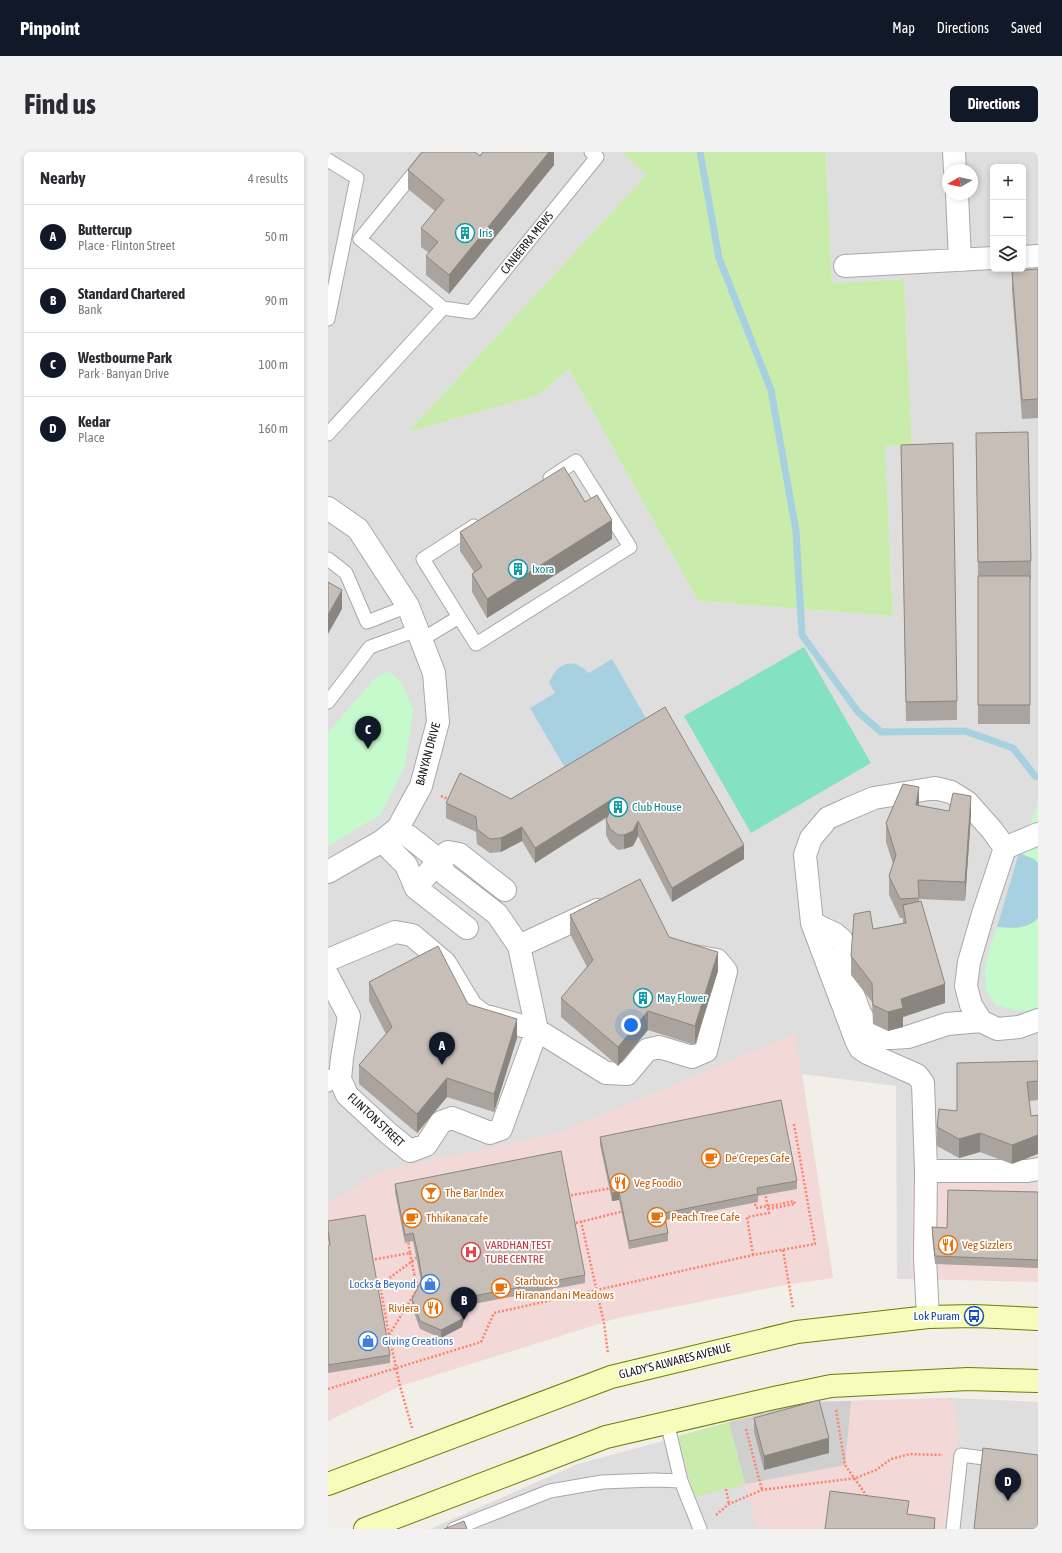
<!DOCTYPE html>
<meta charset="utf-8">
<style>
:root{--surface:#fff;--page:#f2f2f3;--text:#2b2b33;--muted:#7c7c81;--line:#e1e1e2;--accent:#111827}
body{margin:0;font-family:"Asap Condensed",sans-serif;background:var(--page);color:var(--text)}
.controls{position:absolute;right:12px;top:12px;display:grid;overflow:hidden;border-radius:6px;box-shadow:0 2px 6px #0003}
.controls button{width:36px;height:36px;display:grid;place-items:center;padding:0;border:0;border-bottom:1px solid var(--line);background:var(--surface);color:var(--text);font:20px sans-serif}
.compass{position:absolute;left:614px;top:12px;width:36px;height:36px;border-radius:50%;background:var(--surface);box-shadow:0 2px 6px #0003;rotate:261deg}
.you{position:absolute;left:303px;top:873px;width:14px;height:14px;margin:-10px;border:3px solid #fff;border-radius:50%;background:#1a73e8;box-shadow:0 0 0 6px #1a73e833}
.badge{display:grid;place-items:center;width:26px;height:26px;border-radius:50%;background:var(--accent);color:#fff;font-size:13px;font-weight:700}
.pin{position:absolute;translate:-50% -33px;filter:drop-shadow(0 1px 2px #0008)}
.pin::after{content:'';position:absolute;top:21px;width:14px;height:12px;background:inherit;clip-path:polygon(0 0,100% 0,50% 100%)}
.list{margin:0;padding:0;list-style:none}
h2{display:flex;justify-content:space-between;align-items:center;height:52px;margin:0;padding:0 16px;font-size:17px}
h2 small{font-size:13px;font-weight:400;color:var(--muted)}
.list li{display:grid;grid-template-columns:26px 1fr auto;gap:12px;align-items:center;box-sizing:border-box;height:64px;padding:0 16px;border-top:1px solid var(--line)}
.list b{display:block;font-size:15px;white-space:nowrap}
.list p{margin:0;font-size:13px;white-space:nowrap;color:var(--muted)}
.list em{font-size:13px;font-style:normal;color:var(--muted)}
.icon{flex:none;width:22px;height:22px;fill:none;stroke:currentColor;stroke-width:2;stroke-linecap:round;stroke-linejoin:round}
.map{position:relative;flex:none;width:710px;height:1377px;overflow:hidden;border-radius:6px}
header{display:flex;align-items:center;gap:24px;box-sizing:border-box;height:56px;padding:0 20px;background:var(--accent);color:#fff}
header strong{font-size:19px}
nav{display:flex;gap:22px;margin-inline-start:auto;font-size:14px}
.intro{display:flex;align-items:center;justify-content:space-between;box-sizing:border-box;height:96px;padding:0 24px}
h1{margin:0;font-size:28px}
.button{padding:10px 18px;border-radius:6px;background:var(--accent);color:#fff;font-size:14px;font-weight:700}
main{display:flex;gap:24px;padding:0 24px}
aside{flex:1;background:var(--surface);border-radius:6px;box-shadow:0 2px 6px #0003}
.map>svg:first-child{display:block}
.residential{fill:#dfdede;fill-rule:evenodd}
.commercial{fill:#f2d9d7}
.religious{fill:#cfcfcf}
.grass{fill:#c9ecad}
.park{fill:#c5fbcc}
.pitch{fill:#84e2c2}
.water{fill:#a7d0e0}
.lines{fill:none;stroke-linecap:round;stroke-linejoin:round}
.stream{stroke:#a7d0e0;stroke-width:7}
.lane-casing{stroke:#a8a8a8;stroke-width:15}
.street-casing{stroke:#a8a8a8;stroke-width:24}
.secondary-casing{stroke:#6b7f02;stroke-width:24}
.path{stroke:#fe836c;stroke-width:2.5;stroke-dasharray:2 2;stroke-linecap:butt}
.lane{stroke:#fff;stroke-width:13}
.street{stroke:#fff;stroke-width:22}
.secondary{stroke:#f5fcbc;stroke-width:22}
.path-bridge{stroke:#fe836c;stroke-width:2.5;stroke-dasharray:2 2;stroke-linecap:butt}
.wall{fill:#aba39d}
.shaded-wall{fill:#8b8580}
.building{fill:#c7beb7;stroke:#8b8580}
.labels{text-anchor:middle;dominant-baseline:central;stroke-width:3.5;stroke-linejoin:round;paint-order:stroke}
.culture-label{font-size:12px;fill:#0d838f;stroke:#fff;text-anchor:start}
.street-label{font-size:12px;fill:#212121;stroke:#fff}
.food-label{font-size:12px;fill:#c56008;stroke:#fff;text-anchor:start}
.health-label{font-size:12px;fill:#be3a42;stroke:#fff;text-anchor:start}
.shop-label{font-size:12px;fill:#366cbe;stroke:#fff;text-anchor:end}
.transit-label{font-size:12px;fill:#164399;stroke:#fff;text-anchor:end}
</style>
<header>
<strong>Pinpoint</strong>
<nav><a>Map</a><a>Directions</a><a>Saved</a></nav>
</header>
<div class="intro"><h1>Find us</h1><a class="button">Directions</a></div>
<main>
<aside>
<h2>Nearby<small>4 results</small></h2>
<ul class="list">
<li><span class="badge">A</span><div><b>Buttercup</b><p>Place · Flinton Street</p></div><em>50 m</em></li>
<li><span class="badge">B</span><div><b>Standard Chartered</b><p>Bank</p></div><em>90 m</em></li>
<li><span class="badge">C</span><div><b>Westbourne Park</b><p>Park · Banyan Drive</p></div><em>100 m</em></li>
<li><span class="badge">D</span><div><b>Kedar</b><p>Place</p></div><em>160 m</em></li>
</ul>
</aside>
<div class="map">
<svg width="710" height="1377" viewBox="0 0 710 1377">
<rect width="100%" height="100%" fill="#f2efe8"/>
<path class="residential" d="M0,0H294L318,23L80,280L211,243L241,217L370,449L565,464L557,294L584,293L576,127L504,131L498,0H710V1033H699L585,1022L583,1127H569L568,934L474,922L505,1126L461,1132L289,1166L72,1234L0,1269ZM665,15H695V117H665ZM620,18H644V42H620Z
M624,1246L710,1250V1377H102L250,1312L478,1250Z"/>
<path class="commercial" d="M467,882L505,1126L461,1132L289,1166L72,1234L0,1269V1051L54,1019L230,981Z
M585,1022L699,1033H710V1130L583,1127Z
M624,1246L629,1263L631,1284L617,1377H429L417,1332L517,1313L523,1249Z"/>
<path class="religious" d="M523,1249L517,1313L417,1332L401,1270L478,1250Z"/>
<path class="grass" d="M294,0H498L504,131L576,127L584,293L557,294L565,464L370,449L241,217L211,243L80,280L318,23Z
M401,1270L417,1332L366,1345L350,1284Z"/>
<path class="park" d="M60,519L74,531L85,558L77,613L53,662L0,694V581L46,527Z
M710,652V711L706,707L691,701Z
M710,766V855L703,859L686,858L668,853L658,838L657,819L661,798L669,775C683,776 699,778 710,766Z"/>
<path class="pitch" d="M476,495L543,611L423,681L356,564Z"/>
<path class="water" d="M284,507L319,568L237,616L202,556L227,541L221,531C226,520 233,509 247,512C251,513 257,518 261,521Z
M691,701L706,707L710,711V766C699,778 683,776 669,775Z"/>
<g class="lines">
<path class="stream" d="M372,0L391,106L443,238L468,379L474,483L530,560L553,580L637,579L685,596L707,624L710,625"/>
<g class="lane-casing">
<path id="lane" d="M103,0L32,87L115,156L143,160L269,5L263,0
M0,8L29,26L0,167
M0,282L115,156
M0,407L18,421L39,470L80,454
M131,465L95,407L146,374
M93,488L131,465L148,492L302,395L248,309L222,326
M0,550L42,495L89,478
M0,924L4,928L0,933
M339,1270L353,1329L372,1377
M126,1377L222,1339L274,1330L326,1328L353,1329
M625,1377L633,1303L671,1308"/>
</g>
<g class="street-casing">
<path id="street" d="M626,0L627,18
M629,42L632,108
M695,105L710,104
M517,114L665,106
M0,356L30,377L80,454L106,521L110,570L93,634L70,676L54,689L0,720
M70,676L111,708L117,722L169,762L191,794L209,878L278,921L299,922L319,898L331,895L364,905L378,899L398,819L389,808L360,803
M54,689L78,713L88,736L139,776
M677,696L710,682
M88,736L111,708L120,700L131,702L177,738
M484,771L507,782L513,787L516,792L519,827L532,861L540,875L548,884L564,886L580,885L619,872L653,869
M191,794L269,758
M0,808L67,780L84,783L117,811L143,854L155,863L209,878L173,977L162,981L124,966L113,970L98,993L82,999L60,981L19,943L12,927L14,906L21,864L0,824
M598,1019H699L710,1017
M600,1165L597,1106L598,1019L595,931L589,923L539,901L532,896L528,888L484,771L477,703L483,686L500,666L520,657L546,646L607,636L623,640L639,650L664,678L677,696L655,762L641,810L638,834L643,853L653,869L669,877L691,875L710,868"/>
</g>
<g class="secondary-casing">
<path id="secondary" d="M0,1332L283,1225L469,1180L600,1165L646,1164L710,1167
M37,1377L278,1285L446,1246L503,1234L640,1227L710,1229"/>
</g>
<path class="path" d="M113,644L123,648
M239,1044L284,1036
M426,1048L428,1056
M440,1057L467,1052L466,1049L452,1052
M253,1069L276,1171L280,1202
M244,1072L296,1059
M455,1098L465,1156
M425,1103L419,1065L441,1061L437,1041
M43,1108L82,1101L80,1088
M52,1133L91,1104
M52,1133L61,1183
M0,1237L153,1190L166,1161L425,1103L487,1092L466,972
M508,1258L517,1313L541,1347
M84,1276L72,1234L61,1183L90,1136L86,1121
M418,1277L434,1338
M398,1337L401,1352
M388,1363L401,1352L434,1338L528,1326L548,1318L563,1307L582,1302L615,1303"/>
<use href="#lane" class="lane"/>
<use href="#street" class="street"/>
<use href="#secondary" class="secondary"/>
<path class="path-bridge" d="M428,1056L452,1052
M82,1101L86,1121"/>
</g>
<path class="wall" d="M226,0V13L121,142L98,123V104L101,101L93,95V76L107,59L80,37V18L152,4Z
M710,117V266L694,267L684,138V119Z
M648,281L703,409V428H702V572H650V424Z
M573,293L629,549V568L578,569Z
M132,380L284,387L159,466L144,440V422L146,420L132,399Z
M337,555L416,707L344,750L310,684L305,694L296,697L290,698L282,691L278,683V668L280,665L207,711L194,689L173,700L162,701L149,692L148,680L118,666V651L183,647Z
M591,654L643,663L637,749L591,747V750L617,851L575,865V875L560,879L545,872L544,850L523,823V804L545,777L575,771V766H572L561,743V724L565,712L558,690V671Z
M242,763L341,785L390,819L367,893L320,878L290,914L233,865V846L259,815L242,782Z
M41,830L140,852L189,886L166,960L119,945L89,981L31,932V913L58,882L41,849Z
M710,909V948L701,949L684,1012L652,1000L631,1006L609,994V975L629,959Z
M272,985L469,1029V1037L430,1044V1050L338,1068L340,1081V1089L301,1097L291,1048L284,1049L272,993Z
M67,1032L257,1123V1131L140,1153L134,1175L113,1186L92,1177L84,1155V1147L93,1129L85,1089L77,1091L67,1040Z
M710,1040V1116L607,1112L604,1083V1075L619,1076Z
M0,1069L62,1203V1211L0,1221V1094H1L0,1086Z
M426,1266L501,1301L436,1318L426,1280Z"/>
<path class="shaded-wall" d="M221,0H226V13L121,142V123Z
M284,368V387L159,466V447Z
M14,438V457L0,482V463Z
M591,635V654L588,653Z
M643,644V663L637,749V730Z
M286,646V660L207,711V696Z
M310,669V684L305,694L296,697V683Z
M194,675V689L173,700V686Z
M416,693V707L344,750V736Z
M390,800V819L367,893V874Z
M617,832V851L575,865V875L560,879V860L573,847Z
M320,859V878L290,914V895Z
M189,867V886L166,960V942Z
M119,926V945L89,981V962Z
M652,981V1000L631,1006V987Z
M710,983V1002L684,1012V993Z
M291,1040V1048L284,1049V1041Z
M140,1145V1153L134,1175L113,1186V1178Z
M501,1286V1301L436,1318V1304Z
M607,1366V1377H606Z"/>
<path class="building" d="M94,0H147L152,4L155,0H221L121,123L98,104L110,90L93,76L116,48L80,18Z
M710,117V247L694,248L684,119Z
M700,280L703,409L650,410L648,281Z
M625,291L629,549L578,550L573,293Z
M236,315L257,350L269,343L284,368L159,447L144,422L154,415L132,380Z
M650,424H702V553H650Z
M0,430L14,438L0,463Z
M337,555L416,693L344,736L310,669L305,679L296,683H290L282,677L278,668L282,659L290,653L286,646L207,696L194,675L173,686L162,687L149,677L148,665L118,651L132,621L183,647Z
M575,632L591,635L588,653L621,659L625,641L643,644L637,730L590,728L591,746L572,747L561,724L568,703L558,671Z
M312,727L341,785L390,800L367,874L320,859L290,895L233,846L265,808L242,763Z
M593,749L617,832L573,847L575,856L560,860L545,853L544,831L523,804L526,762L542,759L545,777L578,771L575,753Z
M110,794L140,852L189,867L166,942L119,926L89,962L31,913L64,875L41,830Z
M710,909V929L699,930L703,964L710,963V983L684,993L652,981L631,987L609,975L611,957L629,959V911Z
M453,948L469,1029L429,1036L430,1042L336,1061L340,1081L301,1089L291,1040L284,1041L272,985Z
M233,999L257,1123L140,1145L134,1167L113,1178L92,1169L84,1147L94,1127L91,1107L85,1081L77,1083L67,1032Z
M620,1038L710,1040V1108L607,1104L604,1075L619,1076Z
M37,1063L62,1203L0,1213V1094L2,1093L0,1078V1069Z
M491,1248L501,1286L436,1304L426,1266Z
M655,1296L710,1303V1377H646Z
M502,1339L581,1349L579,1362L607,1366L606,1377H497Z
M136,1369L139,1377H116Z"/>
<defs>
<g id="building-ring" transform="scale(1)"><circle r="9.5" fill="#fff" stroke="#0f9aa8" stroke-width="1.5"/><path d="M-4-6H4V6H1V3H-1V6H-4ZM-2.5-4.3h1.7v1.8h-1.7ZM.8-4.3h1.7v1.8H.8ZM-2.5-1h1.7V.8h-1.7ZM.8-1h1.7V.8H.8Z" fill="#0f9aa8"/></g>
<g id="cafe-ring" transform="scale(1)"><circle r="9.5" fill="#fff" stroke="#e8710a" stroke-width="1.5"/><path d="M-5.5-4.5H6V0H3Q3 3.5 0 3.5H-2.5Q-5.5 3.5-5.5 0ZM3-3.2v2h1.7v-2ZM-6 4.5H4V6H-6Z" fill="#e8710a"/></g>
<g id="restaurant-ring" transform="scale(1)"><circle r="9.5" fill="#fff" stroke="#e8710a" stroke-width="1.5"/><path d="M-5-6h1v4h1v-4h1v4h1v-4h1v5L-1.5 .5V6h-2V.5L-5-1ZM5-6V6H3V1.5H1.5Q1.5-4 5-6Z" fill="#e8710a"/></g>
<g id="bar-ring" transform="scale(1)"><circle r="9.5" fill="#fff" stroke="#e8710a" stroke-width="1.5"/><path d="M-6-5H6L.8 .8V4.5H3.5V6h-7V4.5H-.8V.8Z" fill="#e8710a"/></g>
<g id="hospital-ring" transform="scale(1)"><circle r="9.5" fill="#fff" stroke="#e0444e" stroke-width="1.5"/><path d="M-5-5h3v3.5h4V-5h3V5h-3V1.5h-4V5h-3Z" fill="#e0444e"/></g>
<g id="shop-ring" transform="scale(1)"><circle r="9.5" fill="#fff" stroke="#3f7fe0" stroke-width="1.5"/><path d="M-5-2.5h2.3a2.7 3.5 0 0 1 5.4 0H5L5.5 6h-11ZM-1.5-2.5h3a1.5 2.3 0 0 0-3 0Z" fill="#3f7fe0"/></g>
<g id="bus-ring" transform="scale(1)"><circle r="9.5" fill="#fff" stroke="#1a4fb4" stroke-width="1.5"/><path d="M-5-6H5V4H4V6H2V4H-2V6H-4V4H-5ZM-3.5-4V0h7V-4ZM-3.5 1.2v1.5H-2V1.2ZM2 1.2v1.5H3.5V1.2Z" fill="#1a4fb4"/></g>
</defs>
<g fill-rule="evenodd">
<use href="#building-ring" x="137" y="81"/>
<use href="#building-ring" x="190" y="417"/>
<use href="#building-ring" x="290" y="655"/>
<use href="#building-ring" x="315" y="846"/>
<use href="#cafe-ring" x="383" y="1006"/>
<use href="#restaurant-ring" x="292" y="1031"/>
<use href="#bar-ring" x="103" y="1041"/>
<use href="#cafe-ring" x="329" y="1065"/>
<use href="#cafe-ring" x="84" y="1066"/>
<use href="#restaurant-ring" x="620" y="1093"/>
<use href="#hospital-ring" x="143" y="1100"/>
<use href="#shop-ring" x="102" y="1132"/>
<use href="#cafe-ring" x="173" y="1136"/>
<use href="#restaurant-ring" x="105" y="1156"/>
<use href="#bus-ring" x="646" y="1164"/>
<use href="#shop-ring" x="40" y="1189"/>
</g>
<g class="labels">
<g class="culture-label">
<text x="151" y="81">Iris</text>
<text x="204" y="417">Ixora</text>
<text x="304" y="655">Club House</text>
<text x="329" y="846">May Flower</text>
</g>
<g class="street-label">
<text transform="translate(199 91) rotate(-51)">CANBERRA MEWS</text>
<text transform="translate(100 602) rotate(-75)">BANYAN DRIVE</text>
<text transform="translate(48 968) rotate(43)">FLINTON STREET</text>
<text transform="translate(347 1209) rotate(-14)">GLADY'S ALWARES AVENUE</text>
</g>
<g class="food-label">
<text x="397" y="1006">De'Crepes Cafe</text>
<text x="306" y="1031">Veg Foodio</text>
<text x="117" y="1041">The Bar Index</text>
<text x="343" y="1065">Peach Tree Cafe</text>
<text x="98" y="1066">Thhikana cafe</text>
<text x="634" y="1093">Veg Sizzlers</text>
<text x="187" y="1129">Starbucks<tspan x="187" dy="14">Hiranandani Meadows</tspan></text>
<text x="91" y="1156" text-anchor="end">Riviera</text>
</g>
<g class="health-label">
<text x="157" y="1093">VARDHAN TEST<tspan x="157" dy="14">TUBE CENTRE</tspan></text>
</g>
<g class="shop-label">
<text x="88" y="1132">Locks &amp; Beyond</text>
<text x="54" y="1189" text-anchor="start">Giving Creations</text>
</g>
<g class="transit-label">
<text x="632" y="1164">Lok Puram</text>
</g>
</g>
</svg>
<div class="controls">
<button>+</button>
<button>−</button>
<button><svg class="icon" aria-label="layers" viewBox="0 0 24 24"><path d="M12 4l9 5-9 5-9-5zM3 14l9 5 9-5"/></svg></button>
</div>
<svg class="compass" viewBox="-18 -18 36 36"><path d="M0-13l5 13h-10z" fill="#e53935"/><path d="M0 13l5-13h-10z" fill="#7c7c81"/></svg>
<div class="you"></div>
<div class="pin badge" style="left:114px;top:913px">A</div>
<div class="pin badge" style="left:136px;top:1168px">B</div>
<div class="pin badge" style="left:40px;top:597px">C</div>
<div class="pin badge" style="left:680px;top:1349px">D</div>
</div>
</main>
